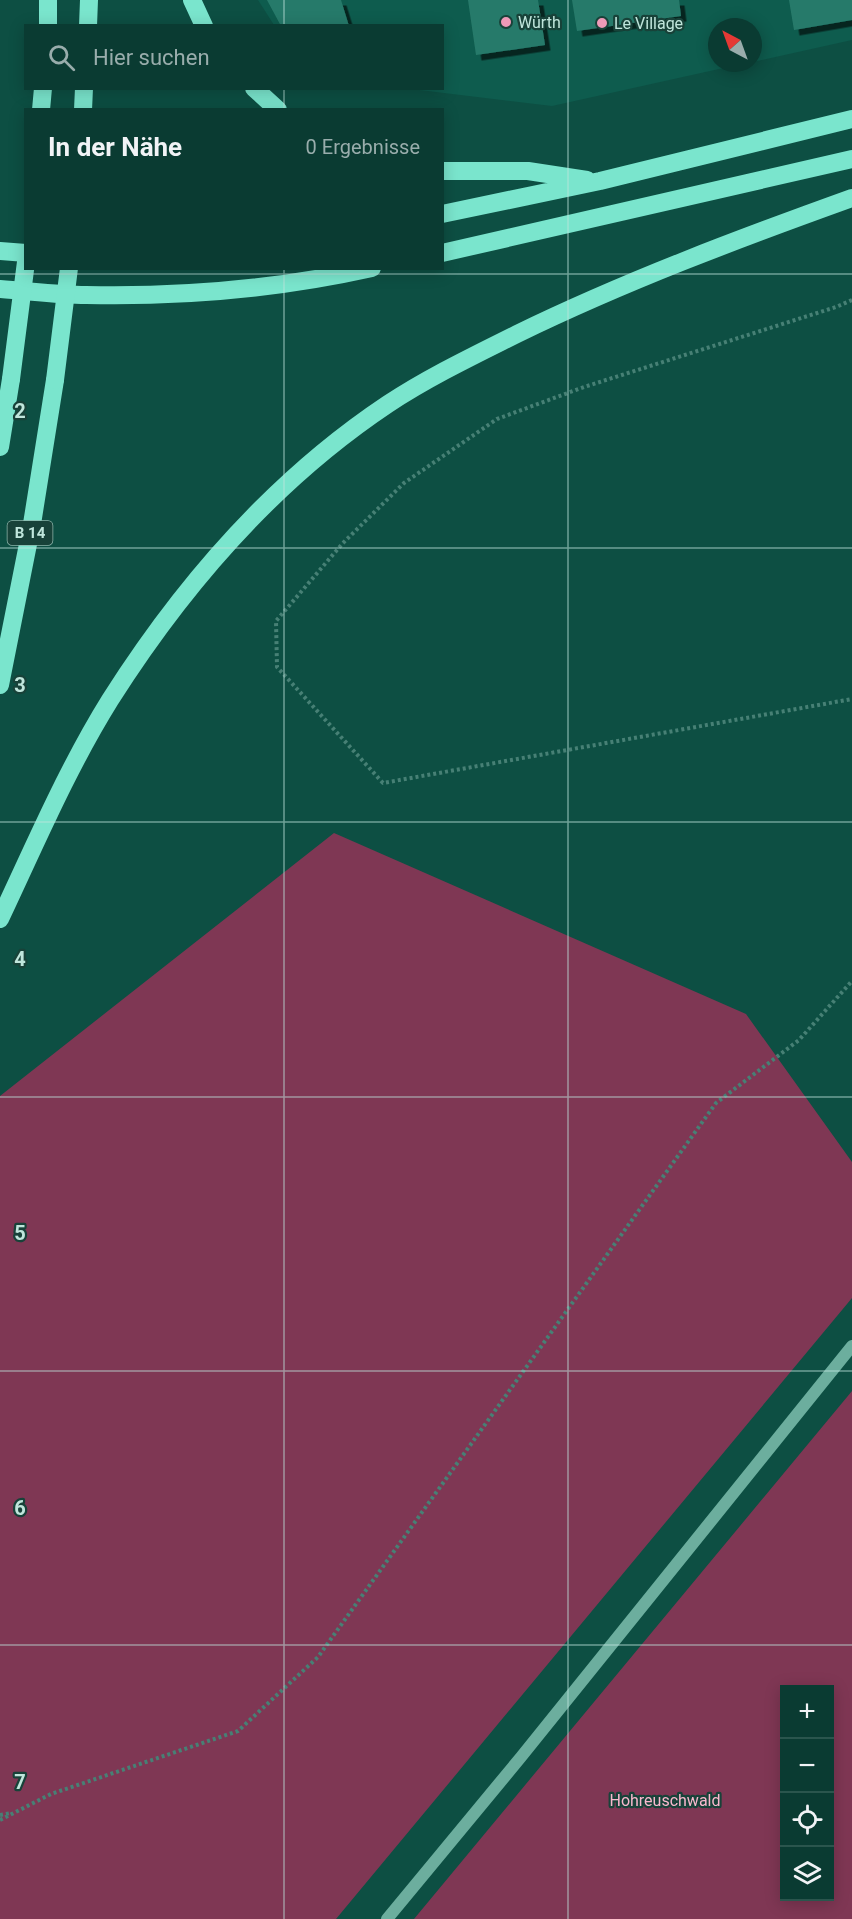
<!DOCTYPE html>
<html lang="de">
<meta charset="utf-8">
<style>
:root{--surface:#0a3b32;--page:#18463e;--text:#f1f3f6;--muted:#99adac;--line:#2a554d}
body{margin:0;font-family:Roboto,sans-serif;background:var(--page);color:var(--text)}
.controls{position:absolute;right:18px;bottom:18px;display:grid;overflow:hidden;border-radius:0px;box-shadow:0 3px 15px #0003}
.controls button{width:54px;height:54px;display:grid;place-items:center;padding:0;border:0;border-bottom:2px solid var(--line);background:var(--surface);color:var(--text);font:30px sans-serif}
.compass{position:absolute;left:708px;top:18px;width:54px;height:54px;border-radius:50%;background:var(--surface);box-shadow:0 3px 15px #0003;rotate:319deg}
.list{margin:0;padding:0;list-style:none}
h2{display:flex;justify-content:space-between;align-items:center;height:78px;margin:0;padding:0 24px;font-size:26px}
h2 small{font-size:20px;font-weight:400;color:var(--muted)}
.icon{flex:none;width:33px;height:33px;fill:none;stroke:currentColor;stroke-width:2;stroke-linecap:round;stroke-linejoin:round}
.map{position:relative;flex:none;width:852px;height:1919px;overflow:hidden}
.search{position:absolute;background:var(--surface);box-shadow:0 3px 15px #0003;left:24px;top:24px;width:420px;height:66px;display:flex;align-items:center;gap:15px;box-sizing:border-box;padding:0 21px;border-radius:0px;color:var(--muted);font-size:22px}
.panel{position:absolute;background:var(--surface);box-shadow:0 3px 15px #0003;left:24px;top:108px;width:420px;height:162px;border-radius:0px}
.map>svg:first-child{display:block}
.built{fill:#0e5c4e}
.green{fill:#7f3754;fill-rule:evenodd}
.building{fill:#287a6a;filter:url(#shadow)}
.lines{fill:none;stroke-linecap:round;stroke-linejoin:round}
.path{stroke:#478075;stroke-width:4;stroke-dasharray:3 3;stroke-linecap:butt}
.secondary{stroke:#6cae9e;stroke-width:12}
.highway{stroke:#7ae5cd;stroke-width:18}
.highway-bridge{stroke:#7ae5cd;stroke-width:18}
.grid{fill:none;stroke:#c0e6dc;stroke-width:1.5;stroke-opacity:0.55}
.poi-dot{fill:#ef9ab8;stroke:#184239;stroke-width:2}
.labels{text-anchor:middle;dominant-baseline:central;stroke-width:4.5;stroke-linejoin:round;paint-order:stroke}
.shield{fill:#184239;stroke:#8eb5ab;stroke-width:1.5}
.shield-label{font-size:15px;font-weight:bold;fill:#c0e6dc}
.poi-label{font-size:16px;fill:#c0e6dc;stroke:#184239;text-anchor:start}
.park-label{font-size:16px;fill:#fab8ce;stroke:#184239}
.grid-label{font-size:20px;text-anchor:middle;font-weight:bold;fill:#c0e6dc;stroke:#184239;stroke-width:4.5;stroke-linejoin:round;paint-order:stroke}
</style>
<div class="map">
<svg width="852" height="1919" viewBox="0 0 852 1919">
<defs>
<filter id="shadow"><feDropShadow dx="5.5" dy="5.5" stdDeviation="0" flood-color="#0009"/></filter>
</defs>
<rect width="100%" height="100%" fill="#0d4f43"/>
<path class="built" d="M258,0H852V40L753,62V27H717V63H746L552,106L411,89L442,88V26L274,25Z"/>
<path class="green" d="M334,833L746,1014L852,1162V1298L336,1919H0V1096Z
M852,1391V1919H414ZM784,1690H830V1896H784Z"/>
<path class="building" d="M267,0H341L349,26H281Z
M468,0H538L545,45L476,55Z
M572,0H679L681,16L577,31Z
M789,0H852V20L794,30Z"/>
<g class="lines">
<path class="path" d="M852,300L836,307L584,387L497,419L404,483L343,543L276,621L277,667L383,783L852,699
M0,1815L11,1813
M0,1820L51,1794L238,1731L318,1657L716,1103L799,1040L852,981"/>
<path class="secondary" d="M387,1919L521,1757L852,1346"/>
<path class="highway" d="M192,0L204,26
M48,26V0
M88,26L89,0
M254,88L278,110
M41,110L43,88
M83,110L84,88
M442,171H528L587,180
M442,214L600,181L852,119
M0,251L26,253
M442,253L852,159
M0,289C29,291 58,295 86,295C182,297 278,289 372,268
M0,447L11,379
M0,685L32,524L55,380
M0,919C35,845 67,769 110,700C183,585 274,480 388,404C429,377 473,356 517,334C626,281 738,239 852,198"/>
<path class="highway-bridge" d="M11,379L26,262
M55,380L69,268"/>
</g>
<path class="grid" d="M284,0V26M568,0V1919M284,88V110M284,268V1919M0,274H852M0,548H852M0,822H852M0,1097H852M0,1371H852M0,1645H852"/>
<g class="poi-dot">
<circle cx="506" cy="22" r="6"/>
<circle cx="602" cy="23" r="6"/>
</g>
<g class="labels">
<rect class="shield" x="7.5" y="521" width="45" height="24" rx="4.5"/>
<g class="shield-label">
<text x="30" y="533">B 14</text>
</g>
<g class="poi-label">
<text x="518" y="22">Würth</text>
<text x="614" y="23">Le Village</text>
</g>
<g class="park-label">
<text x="665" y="1800">Hohreuschwald</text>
</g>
</g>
<g class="grid-label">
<text x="20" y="418">2</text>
<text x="20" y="692">3</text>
<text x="20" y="966">4</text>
<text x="20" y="1240">5</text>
<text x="20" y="1515">6</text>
<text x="20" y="1789">7</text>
</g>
</svg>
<div class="controls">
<button>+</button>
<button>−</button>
<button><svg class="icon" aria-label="locate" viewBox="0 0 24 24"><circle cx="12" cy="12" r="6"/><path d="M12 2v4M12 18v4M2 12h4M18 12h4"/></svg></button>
<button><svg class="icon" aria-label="layers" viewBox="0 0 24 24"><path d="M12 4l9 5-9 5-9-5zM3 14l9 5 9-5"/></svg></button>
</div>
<svg class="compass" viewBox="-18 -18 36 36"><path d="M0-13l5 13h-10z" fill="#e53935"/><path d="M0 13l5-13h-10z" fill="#99adac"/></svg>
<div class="search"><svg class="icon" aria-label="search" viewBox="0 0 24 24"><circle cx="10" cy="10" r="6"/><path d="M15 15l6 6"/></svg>Hier suchen</div>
<section class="panel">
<h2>In der Nähe<small>0 Ergebnisse</small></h2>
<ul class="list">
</ul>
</section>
</div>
